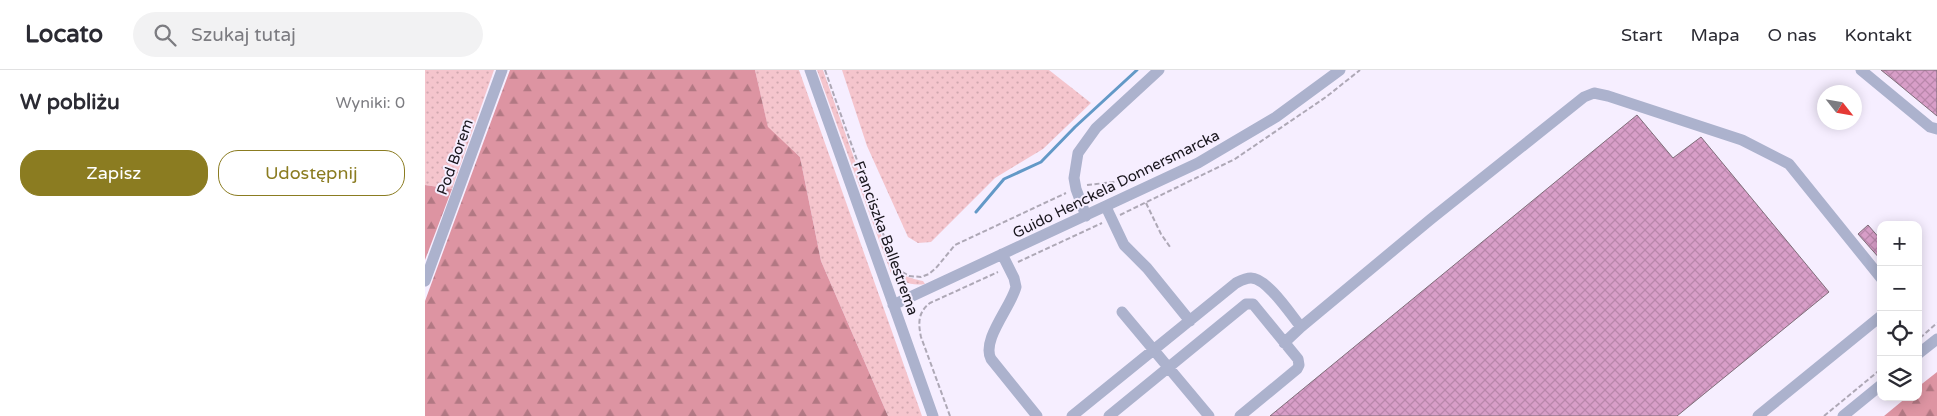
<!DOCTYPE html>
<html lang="pl">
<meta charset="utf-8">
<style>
:root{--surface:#fff;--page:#f2f2f3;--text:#2b2b33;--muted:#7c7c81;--line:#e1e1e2;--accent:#8b7c21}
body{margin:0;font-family:"Varela Round",sans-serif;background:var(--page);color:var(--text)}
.controls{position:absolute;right:15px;bottom:15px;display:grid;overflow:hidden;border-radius:10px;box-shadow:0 2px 12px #0003}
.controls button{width:45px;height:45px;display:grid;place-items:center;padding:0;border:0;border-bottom:1px solid var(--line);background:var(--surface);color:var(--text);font:25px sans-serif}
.compass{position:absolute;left:1392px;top:15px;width:45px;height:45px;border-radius:50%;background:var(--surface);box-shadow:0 2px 12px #0003;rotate:121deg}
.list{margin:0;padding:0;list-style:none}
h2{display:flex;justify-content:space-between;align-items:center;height:65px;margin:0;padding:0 20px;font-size:21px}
h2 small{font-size:16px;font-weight:400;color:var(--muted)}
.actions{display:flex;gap:10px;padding:15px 20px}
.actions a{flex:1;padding:11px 0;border:1px solid var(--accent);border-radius:20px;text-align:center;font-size:18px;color:var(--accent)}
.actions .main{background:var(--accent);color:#fff}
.icon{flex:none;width:28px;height:28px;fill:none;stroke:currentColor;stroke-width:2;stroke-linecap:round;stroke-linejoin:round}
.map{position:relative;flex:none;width:1512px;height:346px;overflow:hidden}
header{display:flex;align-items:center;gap:30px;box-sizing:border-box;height:70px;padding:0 25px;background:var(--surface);border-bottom:1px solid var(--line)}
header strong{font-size:24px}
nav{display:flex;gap:28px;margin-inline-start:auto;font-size:18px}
.search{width:350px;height:45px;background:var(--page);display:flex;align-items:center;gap:12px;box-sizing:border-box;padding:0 18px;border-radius:28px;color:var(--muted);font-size:19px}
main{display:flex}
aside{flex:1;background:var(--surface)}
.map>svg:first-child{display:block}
.grass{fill:url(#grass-dots)}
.forest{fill:url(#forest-firs)}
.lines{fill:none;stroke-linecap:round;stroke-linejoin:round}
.stream{stroke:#6399c7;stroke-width:3}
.building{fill:url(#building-cross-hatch);stroke:#7f6d79}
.path{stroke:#aea8b6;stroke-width:2;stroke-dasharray:5 2.5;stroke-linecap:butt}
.minor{stroke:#acb2cd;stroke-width:11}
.labels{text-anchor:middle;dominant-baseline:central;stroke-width:4;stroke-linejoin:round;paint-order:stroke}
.street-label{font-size:15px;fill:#19161d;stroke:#f6eeff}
</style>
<header>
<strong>Locato</strong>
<div class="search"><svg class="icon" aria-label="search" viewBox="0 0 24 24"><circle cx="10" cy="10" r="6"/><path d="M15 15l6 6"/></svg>Szukaj tutaj</div>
<nav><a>Start</a><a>Mapa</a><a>O nas</a><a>Kontakt</a></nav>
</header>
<main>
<aside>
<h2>W pobliżu<small>Wyniki: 0</small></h2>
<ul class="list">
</ul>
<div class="actions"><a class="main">Zapisz</a><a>Udostępnij</a></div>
</aside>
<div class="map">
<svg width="1512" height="346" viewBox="0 0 1512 346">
<defs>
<pattern id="grass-dots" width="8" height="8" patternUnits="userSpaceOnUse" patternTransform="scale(1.25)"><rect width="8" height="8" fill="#f5c5cd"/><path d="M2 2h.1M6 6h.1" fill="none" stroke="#d1a8b0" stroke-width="1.8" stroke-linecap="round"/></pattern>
<pattern id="forest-firs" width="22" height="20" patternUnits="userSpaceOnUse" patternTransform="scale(1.25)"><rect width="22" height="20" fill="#dd94a2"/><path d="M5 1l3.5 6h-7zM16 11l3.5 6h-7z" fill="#b27883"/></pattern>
<pattern id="building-cross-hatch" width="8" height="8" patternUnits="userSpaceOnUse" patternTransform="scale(1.25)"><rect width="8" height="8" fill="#d89ec8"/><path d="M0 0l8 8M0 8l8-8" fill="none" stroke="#b987ab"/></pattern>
</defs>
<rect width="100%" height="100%" fill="#f6eeff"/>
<path class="grass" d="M0,0H69L27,119L0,115Z
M330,0H374L497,346H463L396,191L375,87L343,58Z
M392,0H398L465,190C473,205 483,208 498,211L500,214C486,216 476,212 466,203Z
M417,0H624L666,33L618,79L570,108L506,172L493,173L483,167L442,76Z"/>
<path class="forest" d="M85,0H330L343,57L375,87L396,191L463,346H0V231Z
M0,115L27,119L0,190Z
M1512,302V346H1459L1482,327H1493V317Z"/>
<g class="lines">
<path class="stream" d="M551,142L579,109L616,92L650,57L712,0"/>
</g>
<path class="building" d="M1456,0H1512V46L1466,8Z
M1212,45L1248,88L1276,67L1404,222L1252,346H845Z
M1443,155L1456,170V190L1433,164Z"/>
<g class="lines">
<path class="path" d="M400,0L465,183L474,200L484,206L496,207L504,204L511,198L530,175L641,123
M662,115L698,111L702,116
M721,133L736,164L745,177
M695,145L810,89L901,27L935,0
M593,192L677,153
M1495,268L1512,253
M525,346L496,267C493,253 493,242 505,233L573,202
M1399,346L1456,299"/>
<path class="minor" d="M385,0L508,346
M1436,0L1505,57L1512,59
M681,137L699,175L722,198L765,251
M661,146L651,119L649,108L653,83L671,58L734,0
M577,184L589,208L591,217C586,237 556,270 566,289L612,346
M0,211L77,0
M468,235L773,93L851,47L915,0
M697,242L784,346
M859,273L876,257
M1493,284L1512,269
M647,346L811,213C815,211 820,208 826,208C842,208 866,245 876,257L1006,149L1159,27L1169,23L1183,26L1317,70L1364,94L1456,208
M684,346L821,234H828L873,289L874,295L872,299L815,346
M1333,346L1456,246
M1418,346L1456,315"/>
</g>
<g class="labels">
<g class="street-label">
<text transform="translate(30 87) rotate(-70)">Pod Borem</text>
<text transform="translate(691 114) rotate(-26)">Guido Henckela Donnersmarcka</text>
<text transform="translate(461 168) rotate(70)">Franciszka Ballestrema</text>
</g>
</g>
</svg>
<div class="controls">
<button>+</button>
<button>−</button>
<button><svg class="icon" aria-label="locate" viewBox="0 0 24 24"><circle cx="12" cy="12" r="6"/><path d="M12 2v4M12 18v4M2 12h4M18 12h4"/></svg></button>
<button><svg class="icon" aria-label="layers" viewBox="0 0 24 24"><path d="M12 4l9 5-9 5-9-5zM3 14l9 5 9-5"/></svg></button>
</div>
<svg class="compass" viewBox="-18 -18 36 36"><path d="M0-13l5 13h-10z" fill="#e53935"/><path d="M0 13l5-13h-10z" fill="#7c7c81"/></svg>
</div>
</main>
